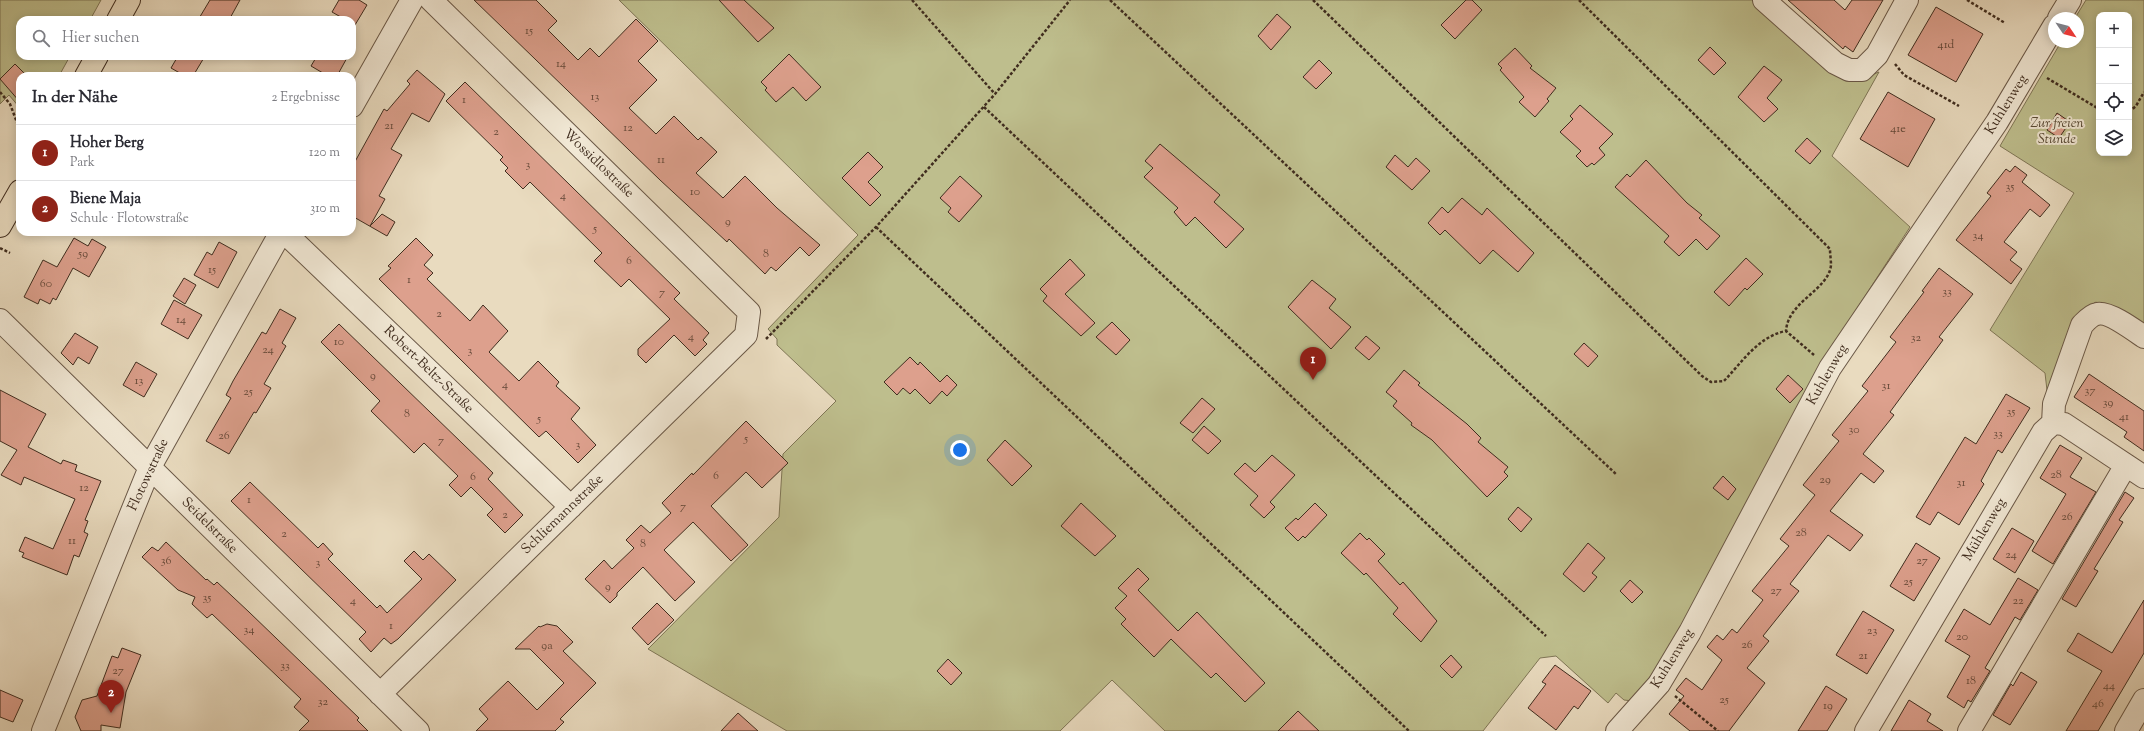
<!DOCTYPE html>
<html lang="de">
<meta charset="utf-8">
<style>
:root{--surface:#fff;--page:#f7f7f7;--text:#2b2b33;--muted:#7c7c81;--line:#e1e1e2;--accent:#8f2418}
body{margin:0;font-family:"Sorts Mill Goudy",serif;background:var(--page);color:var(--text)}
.controls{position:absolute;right:12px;top:12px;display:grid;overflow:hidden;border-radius:8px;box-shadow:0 2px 10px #0003}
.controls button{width:36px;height:36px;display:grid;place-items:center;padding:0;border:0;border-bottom:1px solid var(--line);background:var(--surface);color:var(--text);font:20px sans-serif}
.compass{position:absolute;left:2048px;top:12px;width:36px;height:36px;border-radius:50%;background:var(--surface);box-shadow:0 2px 10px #0003;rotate:125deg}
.you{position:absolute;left:960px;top:450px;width:14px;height:14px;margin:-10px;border:3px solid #fff;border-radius:50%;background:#1a73e8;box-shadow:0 0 0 6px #1a73e833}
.badge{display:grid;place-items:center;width:26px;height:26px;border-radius:50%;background:var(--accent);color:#fff;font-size:13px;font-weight:700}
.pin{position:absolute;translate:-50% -33px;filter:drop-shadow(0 1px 2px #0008)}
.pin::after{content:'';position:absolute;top:21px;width:14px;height:12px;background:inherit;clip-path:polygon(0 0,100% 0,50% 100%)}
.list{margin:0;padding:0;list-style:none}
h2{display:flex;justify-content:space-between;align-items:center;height:52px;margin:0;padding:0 16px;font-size:17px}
h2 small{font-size:13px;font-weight:400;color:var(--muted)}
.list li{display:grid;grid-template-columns:26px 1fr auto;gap:12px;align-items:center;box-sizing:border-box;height:56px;padding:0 16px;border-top:1px solid var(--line)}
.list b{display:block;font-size:15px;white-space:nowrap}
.list p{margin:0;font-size:13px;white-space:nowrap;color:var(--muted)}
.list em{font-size:13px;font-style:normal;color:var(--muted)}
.icon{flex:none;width:22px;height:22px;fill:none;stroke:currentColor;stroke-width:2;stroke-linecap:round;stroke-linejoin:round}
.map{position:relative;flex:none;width:2144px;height:731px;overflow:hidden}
.search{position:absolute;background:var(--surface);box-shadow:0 2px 10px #0003;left:16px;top:16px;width:340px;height:44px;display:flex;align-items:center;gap:10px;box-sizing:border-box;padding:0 14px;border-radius:12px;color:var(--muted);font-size:15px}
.panel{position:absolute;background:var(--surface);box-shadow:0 2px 10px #0003;left:16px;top:72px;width:340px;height:164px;border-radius:12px}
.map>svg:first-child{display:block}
.green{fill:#bebe8d;stroke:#7f7656;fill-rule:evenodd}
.building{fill:#dda08d;stroke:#402d1f}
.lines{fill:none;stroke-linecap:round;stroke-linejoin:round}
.minor-casing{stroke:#6a5847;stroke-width:24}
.major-casing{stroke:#402d1f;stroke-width:24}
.path{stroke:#402d1f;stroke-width:2.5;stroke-dasharray:3 2;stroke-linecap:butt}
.minor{stroke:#f1e8d5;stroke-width:22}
.major{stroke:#e9dbbf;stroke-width:22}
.labels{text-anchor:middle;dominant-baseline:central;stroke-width:4;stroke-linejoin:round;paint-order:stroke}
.number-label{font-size:12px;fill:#674a3a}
.street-label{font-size:14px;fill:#402d1f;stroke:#f1e8d5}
.park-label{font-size:14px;font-style:italic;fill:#594a35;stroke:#f1e8d5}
</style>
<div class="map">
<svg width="2144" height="731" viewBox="0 0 2144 731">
<rect width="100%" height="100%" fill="#e9dbbf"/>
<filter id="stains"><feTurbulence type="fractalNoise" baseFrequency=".005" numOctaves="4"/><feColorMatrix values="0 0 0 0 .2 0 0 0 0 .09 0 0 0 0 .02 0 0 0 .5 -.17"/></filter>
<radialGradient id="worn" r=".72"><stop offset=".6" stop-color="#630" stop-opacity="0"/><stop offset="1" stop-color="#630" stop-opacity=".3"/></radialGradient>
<path class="green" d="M0,0H101L90,20H20V56H70L59,76H20V108L9,95L0,104Z
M619,0H1753L1831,71L1861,79L1879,72L1832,156L1910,227L1824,359L1677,638L1633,701L1624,700L1616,693L1608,703L1556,656L1540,658L1483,731H1165L1112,680L1060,731H787L648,649L779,517L783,454L836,401L777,345V339L768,329L858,235Z
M2086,0H2144V331L2096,302L2086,308L2048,399L2045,373L1990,330L2074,193L2000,146L2061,42H2078V18H2075ZM2099,15H2129V153H2099Z"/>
<path class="building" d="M210,0H240L229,20H198Z
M339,0H359L367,5L355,25L352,23V20H346L332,12Z
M474,0H536L557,21L548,30L578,60L590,48L599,57L636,19L658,41L638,61L657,80L629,108L656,134L674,116L698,140L701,137L717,152L696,173L723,198L745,176L777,208L820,245L809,256L800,247L776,271L771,267L765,274L729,239L727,242L660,180Z
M719,0H744L774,28L758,42Z
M1466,0H1472L1482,10L1455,39L1441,25Z
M1788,0H1834L1845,10L1852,0H1883L1853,52L1845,46L1843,49Z
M1936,7L1983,34L1956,82L1908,55Z
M1277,14L1291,27L1271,50L1258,36Z
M1710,47L1726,63L1714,75L1698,60Z
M1515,48L1532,66L1530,68L1556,88L1547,99L1549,101L1535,117L1519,102L1524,97L1500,70L1502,68L1498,64Z
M789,54L821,87L806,101L793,87L776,102L765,90L767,88L761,82Z
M178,56H205L193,76H185L171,68Z
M317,56H348L337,76H328L311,66Z
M1319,60L1332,73L1316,89L1303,77Z
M15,64L26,75L20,76V102L0,79Z
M1764,66L1782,80L1767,98L1778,109L1764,122L1738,97Z
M417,70L445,94L429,122L412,113L391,149L402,155L379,196L385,199L370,226L382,214L395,222L387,236L352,216V167L384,109L387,111L410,84L407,81Z
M465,82L680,293L674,299L709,333L703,340L707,344L695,356L674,335L646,363L638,355V349L670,319L629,279L621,287L594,261L602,253L530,182L523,189L505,171L508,168L500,160L503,157L446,101Z
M1888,92L1935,119L1908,167L1860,139Z
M1580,105L1613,134L1599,148L1605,155L1594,165L1592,163L1587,167L1576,156L1581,151L1560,132L1573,119L1570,116Z
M2057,113L2070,122L2059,138L2047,130Z
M1807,138L1821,151L1810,164L1795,151Z
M1160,144L1220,195L1214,202L1244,229L1226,248L1195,217L1186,226L1174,212L1178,208L1144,177L1153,168L1145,161Z
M868,152L883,167L868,182L881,195L870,206L842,178Z
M1395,155L1408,167L1416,158L1430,171L1412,190L1386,167Z
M1646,160L1687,203L1702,215L1699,218L1720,236L1707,250L1696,239L1679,256L1664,242L1669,236L1615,187L1627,174L1630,177Z
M2015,166L2027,175L2022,182L2050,205L2040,217L2030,209L2004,242L2017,252L2010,260L2022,269L2011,284L1956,240L1991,196L1987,193L2006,169L2010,172Z
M960,176L982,196L959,222L948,212L951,208L940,198Z
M1462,198L1482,215L1487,208L1534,253L1518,272L1493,250L1480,264L1445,230L1440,235L1428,223L1442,207L1448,213Z
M74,238L88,246L92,239L106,247L89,277L73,268L56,300L53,298L50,304L40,299L38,304L24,297L43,260L57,267Z
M416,238L433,255L424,265L433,273L427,279L470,321L483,305L508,331L489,352L519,381L538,361L559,382L556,386L580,408L571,419L596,445L578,463L546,431L539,437L379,279L391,268L388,266Z
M219,242L237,252L218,288L194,275L207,252L212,255Z
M1746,258L1763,274L1747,290L1745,288L1729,306L1714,292Z
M1070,259L1085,275L1065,294L1095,323L1081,336L1043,301L1047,296L1040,289Z
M1939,268L1973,294L1939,337L1943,340L1890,412L1894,415L1863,454L1884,471L1874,483L1861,473L1830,511L1863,535L1850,551L1828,535L1790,584L1799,591L1763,636L1769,641L1747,668L1765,683L1729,731H1690L1669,714L1684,696L1676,690L1686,678L1702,690L1722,660L1707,647L1717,635L1723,640L1732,629L1737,633L1763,600L1752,591L1789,546L1780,539L1815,495L1803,485L1839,441L1832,435L1868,391L1862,386L1896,342L1890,337L1924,292L1922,291Z
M184,278L196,285L185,304L173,296Z
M1312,280L1336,299L1329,308L1351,327L1331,349L1288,307Z
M174,300L202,315L188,339L161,324Z
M280,309L296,318L282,343L286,346L264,384L271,388L256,413L254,412L229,454L206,441L231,398L226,395L233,381L262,332L266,334Z
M1112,322L1130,340L1116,355L1096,337Z
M339,324L493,473L488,479L523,515L505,533L487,515L493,509L471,487L461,497L449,485L458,476L424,443L414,453L371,411L380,401L321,342Z
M75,333L98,347L89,364L78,357L73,365L61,353Z
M1366,336L1380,348L1369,360L1355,348Z
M1584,343L1598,356L1588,367L1574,354Z
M910,357L918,365L920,362L940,382L947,375L957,385L947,396L942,391L930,404L915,389L910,394L903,388L897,395L884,382Z
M136,362L157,374L144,397L123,385Z
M1404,370L1420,383L1418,385L1467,424L1481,438L1478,442L1508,467L1504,472L1508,476L1487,497L1432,440L1411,425L1412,423L1393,406L1397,401L1386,392Z
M2089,374L2144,411V451L2124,437L2127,432L2074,397Z
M1788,375L1803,389L1790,403L1776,389Z
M0,390L46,414L28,447L61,464L63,460L77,465L75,471L101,481L85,520L88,521L84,532L88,534L79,557L74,555L67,575L22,557L24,553L19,551L25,537L53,549L75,499L24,477L21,485L1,475L17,450L0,441Z
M2006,394L2030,408L2002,453L1998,450L1981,481L1984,484L1959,525L1938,512L1930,525L1916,517L1965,437L1976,444Z
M1202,398L1215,409L1193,433L1180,423Z
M746,421L788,463L762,488L746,472L711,506L748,545L731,561L693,522L664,550L695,582L675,601L643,567L617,593V596L610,603L585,579L604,560L612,569L634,548L626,540L641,525L650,533L671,513L662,503L692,473L693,475Z
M1204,426L1221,441L1208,454L1192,440Z
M1005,440L1032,466L1012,486L987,460Z
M2060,445L2082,458L2070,477L2096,492L2053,564L2032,551L2066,494L2040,478Z
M1272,455L1295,475L1270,502L1275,507L1264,518L1250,505L1258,496L1234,474L1245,463L1255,472Z
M1723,476L1736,489L1728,500L1713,488Z
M250,482L318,548L323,543L333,554L328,559L377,608L380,605L387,613L422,579L404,561L414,551L423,560L429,554L456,580L398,639L391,644L384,638L371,652L359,639L366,632L231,501Z
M2125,492L2134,498L2119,520L2123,522L2094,569L2098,571L2076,607L2062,599Z
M1081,503L1116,536L1095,556L1061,526Z
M1315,503L1327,515L1305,538L1303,536L1298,541L1285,528L1296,518L1298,520Z
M1518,507L1532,519L1521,532L1508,519Z
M2012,528L2034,541L2015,573L1993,559Z
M1360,533L1367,540L1369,538L1385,554L1378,561L1400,585L1403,582L1437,621L1421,642L1393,614L1398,608L1366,573L1364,575L1341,553Z
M166,542L206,580L207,579L214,585L217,582L249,612L359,718L357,720L368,731H299L309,721L294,707L301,699L212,614L207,618L192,604L195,597L178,590L142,557L152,547L158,551Z
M1588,543L1605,558L1592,573L1597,577L1584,592L1563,574Z
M1916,543L1940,558L1914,601L1890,586Z
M1138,568L1149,579L1138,590L1178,631L1197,612L1265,683L1245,702L1216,673L1211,678L1171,639L1154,657L1121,624L1126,619L1115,608L1127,596L1118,588Z
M2018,578L2038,590L2020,620L2015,617L1985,668L1990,671L1971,702L1968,700L1964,708L1947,697L1970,656L1945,641L1964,609L1990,625Z
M1630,580L1643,592L1632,603L1620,591Z
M2144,600V653L2098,731H2066L2102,671L2067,651L2073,642L2078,633L2112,653Z
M657,603L674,620L648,645L632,628Z
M1863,611L1894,630L1867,674L1836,655Z
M547,624L557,626L573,642L563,651L596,683L560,719L564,722L555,731H476L488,719L479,709L508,681L537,710L564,683L530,649H515L539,626L540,627Z
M122,648L141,655L126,692L120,728L101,725V731H81L75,717L82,700L97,696L112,656L118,658Z
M1451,655L1462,667L1452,678L1440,666Z
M948,659L962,673L951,685L937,671Z
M1555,665L1591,691L1578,709L1574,706L1556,730L1528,708L1546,684L1542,682Z
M2021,672L2037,682L2010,725L1993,715L2011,684L2013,686Z
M1826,686L1847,699L1827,731H1798Z
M0,690L23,700L13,722L0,717Z
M1909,700L1931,714L1927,721L1943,731H1891Z
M1298,711L1319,731H1278Z
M738,713L758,731H721Z"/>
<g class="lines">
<g class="minor-casing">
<path id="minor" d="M1764,0L1835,63L1849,70H1862L1877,55L1907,0
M2059,18L2070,0
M352,106L412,0
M284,232L571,507
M0,320L418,731
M2053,423L2054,404L2082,325C2086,321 2091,315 2097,314C2108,311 2134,330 2144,337
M380,694L746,335L749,312L431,0
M43,731L150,467L281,232
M1617,731L1659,684L1690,632L1830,368L1997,122L2054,26
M1866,731L2043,432L2053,423L2064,424L2144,477
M1969,731L2126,465
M2126,731L2144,700"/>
</g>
<g class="major-casing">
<path id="major" d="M118,20L129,0
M86,76L97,56
M0,226L20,191"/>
</g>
<path class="path" d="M912,0L995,94
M1110,0L1617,475
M1313,0L1702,376L1711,382L1724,381C1742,362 1759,336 1786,331L1814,355
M1579,0L1830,249C1830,254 1831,260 1831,265C1829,290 1788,301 1786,331
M1967,0L2005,23
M1895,64L1904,75L1959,106
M2047,78L2099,109
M0,92L10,104L18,125
M984,107L1546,636
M2129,112L2136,106L2144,92
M876,227L1409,731
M0,248L10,253
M766,339L876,227L995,94L1070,0
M1675,696L1718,731"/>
<use href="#minor" class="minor"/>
<use href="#major" class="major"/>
</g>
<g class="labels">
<g class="number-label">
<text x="529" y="31">15</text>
<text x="1946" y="45">41d</text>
<text x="561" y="64">14</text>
<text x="595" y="97">13</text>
<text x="464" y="100">1</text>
<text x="389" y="126">21</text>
<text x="628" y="128">12</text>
<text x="1898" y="129">41e</text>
<text x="496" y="132">2</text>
<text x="661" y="160">11</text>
<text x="528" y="165">3</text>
<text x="2010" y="187">35</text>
<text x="695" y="192">10</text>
<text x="563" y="196">4</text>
<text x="728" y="222">9</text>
<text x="595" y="229">5</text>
<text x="1978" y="236">34</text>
<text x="83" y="254">59</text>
<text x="766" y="254">8</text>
<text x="629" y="261">6</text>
<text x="212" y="270">15</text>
<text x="409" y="280">1</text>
<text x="46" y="284">60</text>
<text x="1947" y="292">33</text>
<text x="662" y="293">7</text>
<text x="439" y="314">2</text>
<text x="181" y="320">14</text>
<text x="691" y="337">4</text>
<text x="1916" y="338">32</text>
<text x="339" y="342">10</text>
<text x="268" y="350">24</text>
<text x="470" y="351">3</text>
<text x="373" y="376">9</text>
<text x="139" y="381">13</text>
<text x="505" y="385">4</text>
<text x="1886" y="386">31</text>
<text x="2090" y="391">37</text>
<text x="248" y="392">25</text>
<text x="2108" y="403">39</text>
<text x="2011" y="412">35</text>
<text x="407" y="414">8</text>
<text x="2124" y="417">41</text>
<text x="539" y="419">5</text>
<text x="1854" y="430">30</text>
<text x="1998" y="434">33</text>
<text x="224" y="436">26</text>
<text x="746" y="439">5</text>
<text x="441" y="441">7</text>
<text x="578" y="445">3</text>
<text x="2056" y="475">28</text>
<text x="716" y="476">6</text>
<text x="473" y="477">6</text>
<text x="1825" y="480">29</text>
<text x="1961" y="483">31</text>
<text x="84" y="488">12</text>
<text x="249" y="500">1</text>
<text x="683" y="507">7</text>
<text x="505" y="515">2</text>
<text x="2067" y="517">26</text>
<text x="1801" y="533">28</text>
<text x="284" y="534">2</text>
<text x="72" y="541">11</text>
<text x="643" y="544">8</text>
<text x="2011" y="555">24</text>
<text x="166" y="561">36</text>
<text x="1922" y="561">27</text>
<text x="318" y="563">3</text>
<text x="1908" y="582">25</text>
<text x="608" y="587">9</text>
<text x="1776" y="591">27</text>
<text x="207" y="598">35</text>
<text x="353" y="601">4</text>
<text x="2018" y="601">22</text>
<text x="391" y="626">1</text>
<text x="249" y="630">34</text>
<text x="1872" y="631">23</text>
<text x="1962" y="637">20</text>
<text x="1747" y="645">26</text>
<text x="547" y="646">9a</text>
<text x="1863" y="656">21</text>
<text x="285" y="666">33</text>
<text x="118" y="671">27</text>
<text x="1971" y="681">18</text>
<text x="2109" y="686">44</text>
<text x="1724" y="700">25</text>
<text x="323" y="702">32</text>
<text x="2098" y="704">46</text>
<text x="1828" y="706">19</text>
</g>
<g class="street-label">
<text transform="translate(2007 105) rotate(-58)">Kuhlenweg</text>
<text transform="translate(598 164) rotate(44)">Wossidlostraße</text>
<text transform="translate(428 370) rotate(44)">Robert-Beltz-Straße</text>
<text transform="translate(1828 375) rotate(-60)">Kuhlenweg</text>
<text transform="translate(149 475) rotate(-65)">Flotowstraße</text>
<text transform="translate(563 515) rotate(-44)">Schliemannstraße</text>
<text transform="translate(209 526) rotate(45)">Seidelstraße</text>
<text transform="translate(1985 530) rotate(-59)">Mühlenweg</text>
<text transform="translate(1673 659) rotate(-58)">Kuhlenweg</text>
</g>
<g class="park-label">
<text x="2057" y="124">Zur freien<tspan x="2057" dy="16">Stunde</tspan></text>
</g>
</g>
<rect width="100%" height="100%" filter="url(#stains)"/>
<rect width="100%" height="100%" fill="url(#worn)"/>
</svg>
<div class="controls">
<button>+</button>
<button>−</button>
<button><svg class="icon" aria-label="locate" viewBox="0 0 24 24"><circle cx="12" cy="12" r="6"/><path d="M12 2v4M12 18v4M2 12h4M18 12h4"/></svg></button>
<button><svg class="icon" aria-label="layers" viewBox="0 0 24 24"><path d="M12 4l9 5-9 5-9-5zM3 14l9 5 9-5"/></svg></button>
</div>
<svg class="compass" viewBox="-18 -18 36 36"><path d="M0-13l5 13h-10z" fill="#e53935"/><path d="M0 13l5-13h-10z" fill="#7c7c81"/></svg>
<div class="you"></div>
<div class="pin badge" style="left:1313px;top:380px">1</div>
<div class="pin badge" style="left:111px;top:713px">2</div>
<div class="search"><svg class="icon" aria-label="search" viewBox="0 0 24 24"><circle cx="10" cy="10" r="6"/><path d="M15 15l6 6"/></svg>Hier suchen</div>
<section class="panel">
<h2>In der Nähe<small>2 Ergebnisse</small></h2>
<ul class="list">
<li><span class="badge">1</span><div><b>Hoher Berg</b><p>Park</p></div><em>120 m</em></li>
<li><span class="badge">2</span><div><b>Biene Maja</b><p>Schule · Flotowstraße</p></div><em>310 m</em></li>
</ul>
</section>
</div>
